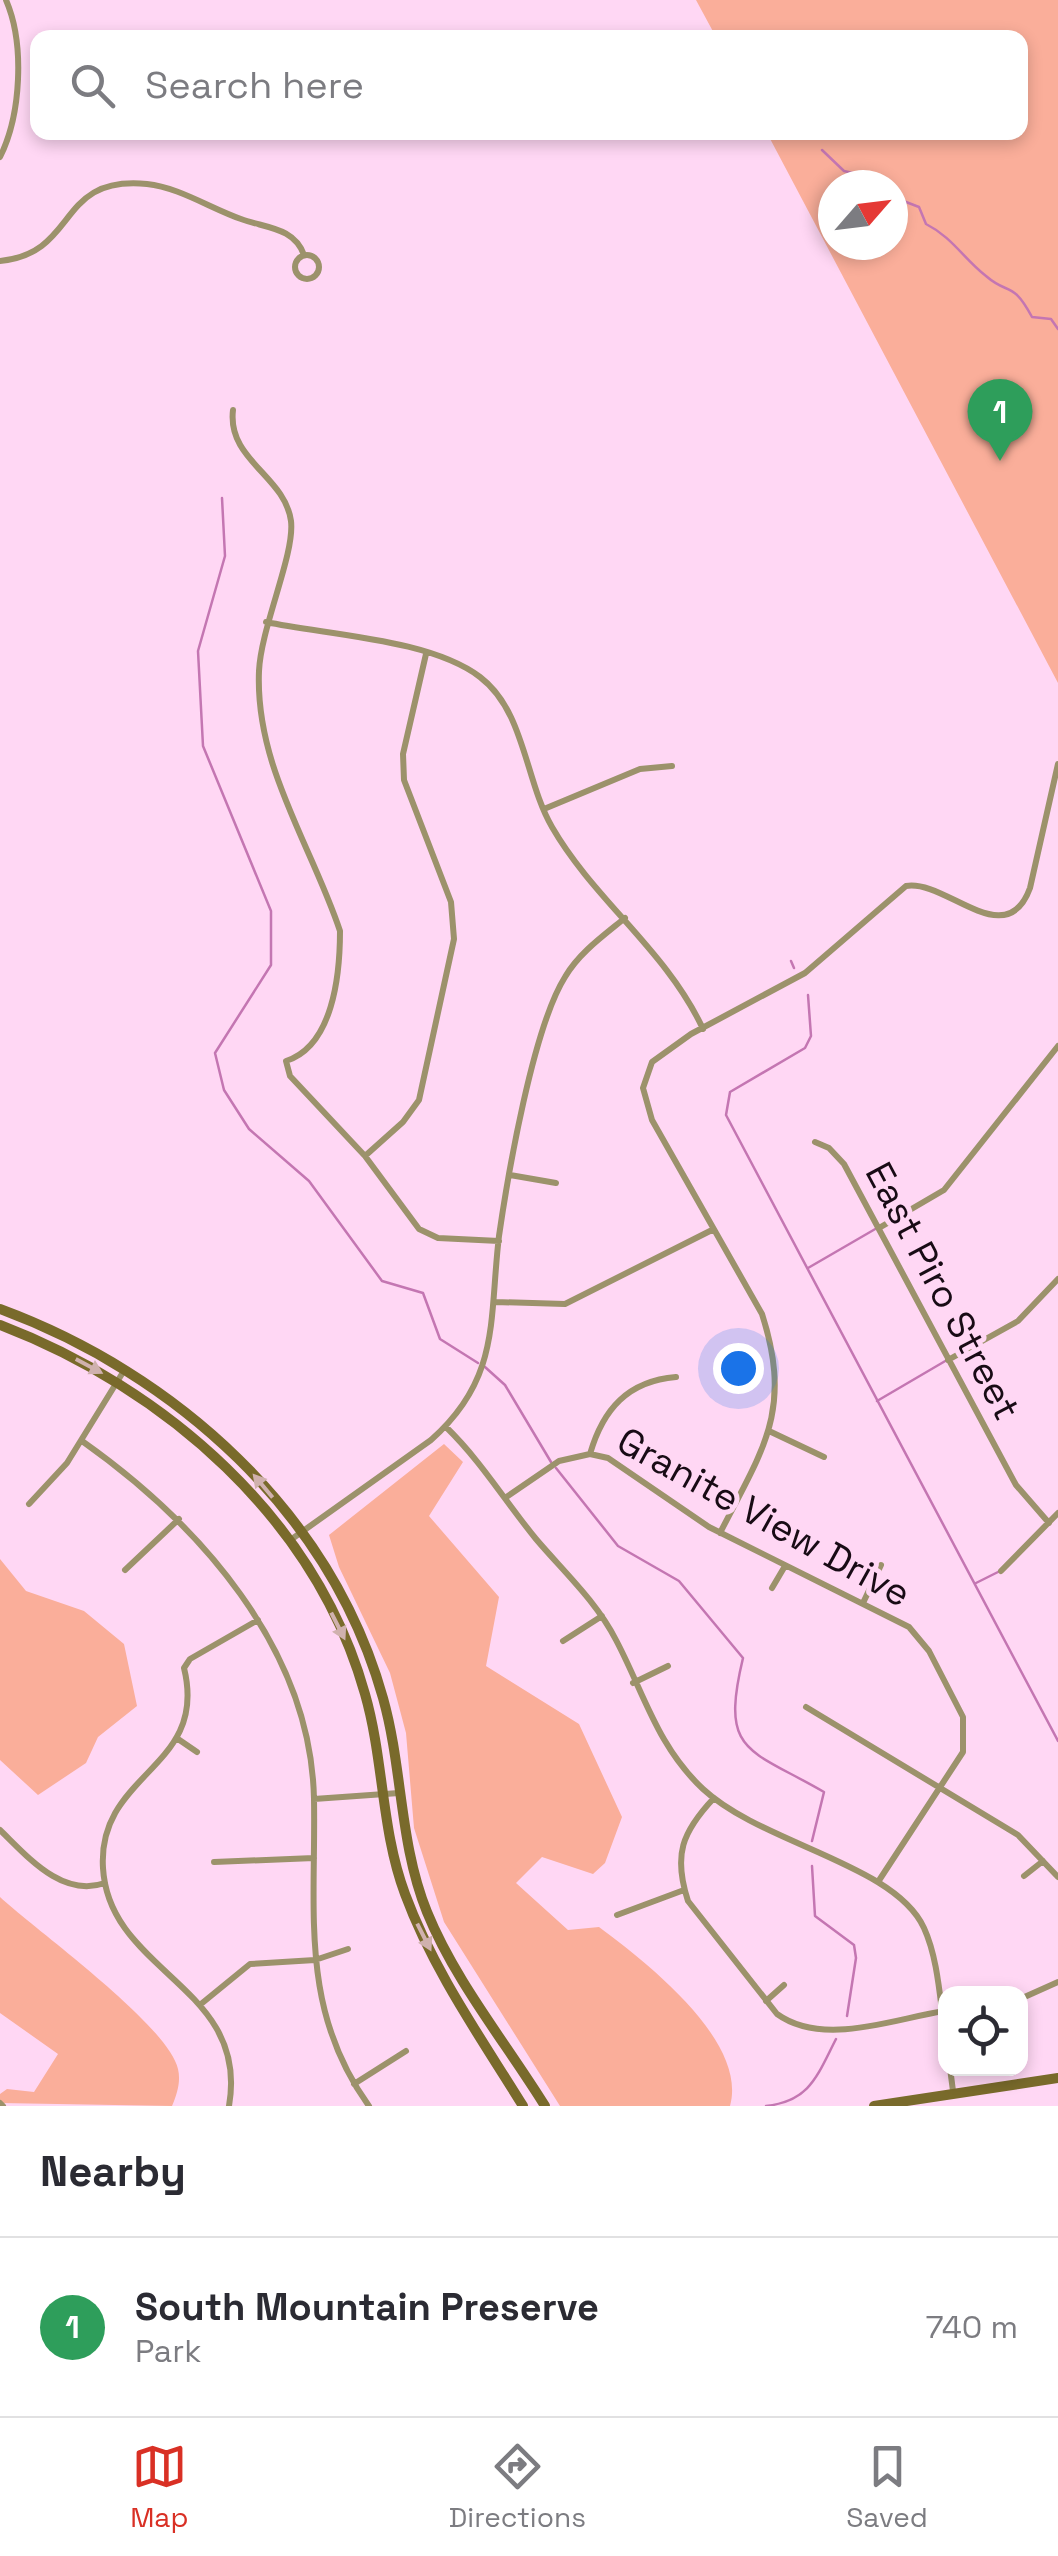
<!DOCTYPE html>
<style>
:root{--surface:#fff;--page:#f7f7f7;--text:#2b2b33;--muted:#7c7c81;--line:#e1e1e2;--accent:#d93025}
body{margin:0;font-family:"Space Grotesk",sans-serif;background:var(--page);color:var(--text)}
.controls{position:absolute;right:30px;bottom:30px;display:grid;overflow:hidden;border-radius:20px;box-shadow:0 5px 15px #0003}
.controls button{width:90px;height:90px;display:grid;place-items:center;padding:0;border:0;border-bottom:2px solid var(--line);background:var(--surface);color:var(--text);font:50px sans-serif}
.compass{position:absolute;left:818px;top:170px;width:90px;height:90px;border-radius:50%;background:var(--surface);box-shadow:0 5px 15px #0003;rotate:62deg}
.you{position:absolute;left:738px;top:1368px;width:35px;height:35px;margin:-25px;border:8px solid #fff;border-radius:50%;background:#1a73e8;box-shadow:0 0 0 15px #1a73e833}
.badge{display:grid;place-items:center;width:65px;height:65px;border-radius:50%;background:var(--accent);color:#fff;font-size:32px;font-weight:700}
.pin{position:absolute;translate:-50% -82px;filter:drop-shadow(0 2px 5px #0008)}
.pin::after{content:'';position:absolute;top:52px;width:35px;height:30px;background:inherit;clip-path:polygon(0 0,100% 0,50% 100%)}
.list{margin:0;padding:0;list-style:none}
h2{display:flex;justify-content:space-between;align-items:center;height:130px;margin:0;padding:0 40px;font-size:42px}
h2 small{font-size:32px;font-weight:400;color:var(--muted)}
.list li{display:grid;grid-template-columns:65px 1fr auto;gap:30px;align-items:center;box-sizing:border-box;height:180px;padding:0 40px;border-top:2px solid var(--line)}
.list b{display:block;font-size:38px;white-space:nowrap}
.list p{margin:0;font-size:32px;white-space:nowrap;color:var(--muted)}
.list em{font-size:32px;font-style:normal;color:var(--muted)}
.icon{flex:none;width:55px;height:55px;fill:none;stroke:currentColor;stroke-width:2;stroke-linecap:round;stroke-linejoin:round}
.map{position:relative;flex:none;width:1058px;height:2106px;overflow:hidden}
.search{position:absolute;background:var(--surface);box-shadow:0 5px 15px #0003;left:30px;right:30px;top:30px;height:110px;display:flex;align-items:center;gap:25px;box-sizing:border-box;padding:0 35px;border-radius:20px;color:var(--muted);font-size:38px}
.sheet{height:310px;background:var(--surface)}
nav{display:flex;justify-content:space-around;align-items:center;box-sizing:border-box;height:140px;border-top:2px solid var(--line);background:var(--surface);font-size:28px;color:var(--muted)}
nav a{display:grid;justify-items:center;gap:5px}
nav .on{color:var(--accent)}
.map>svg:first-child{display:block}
.green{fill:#faae9a;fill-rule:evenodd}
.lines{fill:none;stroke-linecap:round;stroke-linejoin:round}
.stream{stroke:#c476b2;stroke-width:2.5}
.street{stroke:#9c926b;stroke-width:6}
.secondary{stroke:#796a2b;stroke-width:10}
.oneway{fill:#d0b1ae}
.labels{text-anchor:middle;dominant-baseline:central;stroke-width:10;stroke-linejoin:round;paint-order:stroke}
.street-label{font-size:38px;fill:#180b15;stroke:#ffd7f4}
</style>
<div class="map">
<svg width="1058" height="2106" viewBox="0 0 1058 2106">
<rect width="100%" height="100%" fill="#ffd7f4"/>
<path class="green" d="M696,0H1058V683L767,133L1020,132V38L716,37ZM893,185V245H833V185Z
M444,1444L463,1462L429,1516L499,1597L486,1666L579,1724L622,1817L605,1863L593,1874L542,1857L516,1883L568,1930L599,1927C646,1962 748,2041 730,2106H560L444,1922L414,1828L406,1733L390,1673L339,1567L329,1535Z
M0,1559L26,1591L84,1611L124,1644L137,1706L98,1737L86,1763L38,1795L0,1760Z
M0,1897C38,1932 168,2025 178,2069C181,2082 177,2094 172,2106L0,2103V2094L7,2089L34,2092L58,2054L0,2013Z"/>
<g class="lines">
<path class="stream" d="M822,150L844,171L866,176L875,185
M893,197L919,207L926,224C952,237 964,259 986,276C1009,296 1012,280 1032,317L1051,319L1058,329
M222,498L225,556L198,651L203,746L271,911V965L215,1053L224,1090L249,1129L309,1181L382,1281L423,1293L440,1339L478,1363
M791,961L794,968
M808,995L811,1036L805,1048L730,1092L726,1115L1058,1741
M808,1268L877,1228
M485,1367L505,1385L551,1462
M877,1401L947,1360
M556,1468L618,1546L679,1581L743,1658C720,1754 748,1748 824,1792L812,1841
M976,1583L1000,1571
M812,1866L815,1916L854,1945L856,1958L847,2016
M766,2106C810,2101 817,2076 836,2039"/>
<path class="street" d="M0,157C21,115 25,44 6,0
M295 267a12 12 0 1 1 24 0a12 12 0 1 1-24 0Z
M0,261C80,253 55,175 147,184C178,187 212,209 241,219C265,228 294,227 304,255
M233,410C227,460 285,476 291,521C295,554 261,627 259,671C255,766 311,844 340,931C340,975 333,1046 286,1061L290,1076L365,1156L419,1229L438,1238L499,1241
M266,622C328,635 430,639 480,677C525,711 525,781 552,827C594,900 667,951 703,1029
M544,809L640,769L672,766
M815,1142L829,1148L844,1164L1016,1485L1049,1523
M365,1156L403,1122L419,1100L454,939L451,902L404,780L403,754L426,654
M510,1175L556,1183
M879,1228L944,1190L1058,1046
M495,1302L565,1304L712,1230
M948,1360L1018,1321L1058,1279
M446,1427C481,1461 505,1501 536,1539C564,1572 596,1601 616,1640C644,1693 657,1746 703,1789C762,1844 895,1864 924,1928C939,1961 940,2004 946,2040
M769,1431L824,1457
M82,1441C198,1523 311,1648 314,1799C316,1911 299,2009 369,2106
M590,1454L608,1458L709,1527L909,1627L929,1651L963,1717V1752L878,1882
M505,1498L559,1461L590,1454C603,1409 628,1381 676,1377
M29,1504L67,1463L125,1369
M720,1533C763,1449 793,1411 762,1314L652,1120L643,1088L652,1062L691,1034L805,973L906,886C946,879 1006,954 1030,888L1058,764
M289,1541L431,1440C501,1378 489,1319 499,1236C508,1174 533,1028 565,977C579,953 603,936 625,918
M125,1570L179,1519
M1001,1571L1058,1513
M772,1588L785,1566
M863,1603L881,1565
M563,1641L602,1616
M633,1683L668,1666
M806,1707L1018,1835L1058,1877
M178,1739L197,1752
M714,1798C682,1832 673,1855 688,1901L777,2014C823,2047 893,2019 944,2011
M314,1799L399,1793
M0,1830C28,1857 62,1898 105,1883
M214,1862L314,1858
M1024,1876L1043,1861
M617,1915L684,1890
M1020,1999L1058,1982
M766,2001L784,1985
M201,2004L250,1964L315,1960L348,1949
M950,2068L953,2091
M354,2084L406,2051
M0,2103L3,2106
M229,2106C250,1986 109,1973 103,1868C97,1772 209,1769 184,1668L190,1659L258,1620"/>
<path class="secondary" d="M0,1309C176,1374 331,1513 383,1698C403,1769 399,1843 427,1912C455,1981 506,2043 545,2106
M0,1325C165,1388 316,1519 365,1694C384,1760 381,1830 405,1894C433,1970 481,2038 523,2106
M874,2106L1058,2078"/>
</g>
<defs><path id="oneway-solid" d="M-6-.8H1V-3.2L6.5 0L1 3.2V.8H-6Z" transform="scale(2.5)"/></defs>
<g class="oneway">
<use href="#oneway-solid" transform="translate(89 1366) rotate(28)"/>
<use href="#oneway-solid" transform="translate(263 1486) rotate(-130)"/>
<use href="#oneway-solid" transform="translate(338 1626) rotate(63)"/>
<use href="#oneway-solid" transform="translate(424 1937) rotate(63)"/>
</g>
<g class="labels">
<g class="street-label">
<text transform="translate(943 1291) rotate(62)">East Piro Street</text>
<text transform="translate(764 1517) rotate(29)">Granite View Drive</text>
</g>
</g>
</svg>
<div class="controls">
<button><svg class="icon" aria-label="locate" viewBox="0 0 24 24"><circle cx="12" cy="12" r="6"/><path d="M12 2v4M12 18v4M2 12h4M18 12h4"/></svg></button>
</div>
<svg class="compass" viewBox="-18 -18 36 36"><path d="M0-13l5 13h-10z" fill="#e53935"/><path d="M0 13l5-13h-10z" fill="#7c7c81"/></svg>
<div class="you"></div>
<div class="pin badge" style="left:1000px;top:461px;background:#2e9e5b">1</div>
<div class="search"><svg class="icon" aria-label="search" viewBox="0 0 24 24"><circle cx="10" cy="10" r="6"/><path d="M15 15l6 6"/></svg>Search here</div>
</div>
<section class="sheet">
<h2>Nearby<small></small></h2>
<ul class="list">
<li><span class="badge" style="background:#2e9e5b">1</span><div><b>South Mountain Preserve</b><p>Park</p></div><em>740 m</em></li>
</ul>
</section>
<nav>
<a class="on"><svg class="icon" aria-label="map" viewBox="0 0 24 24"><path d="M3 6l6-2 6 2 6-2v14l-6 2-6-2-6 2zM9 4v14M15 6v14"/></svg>Map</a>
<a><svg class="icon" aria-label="directions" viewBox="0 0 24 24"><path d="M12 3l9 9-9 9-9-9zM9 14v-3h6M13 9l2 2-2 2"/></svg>Directions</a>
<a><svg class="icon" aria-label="saved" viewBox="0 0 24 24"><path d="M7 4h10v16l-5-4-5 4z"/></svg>Saved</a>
</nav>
